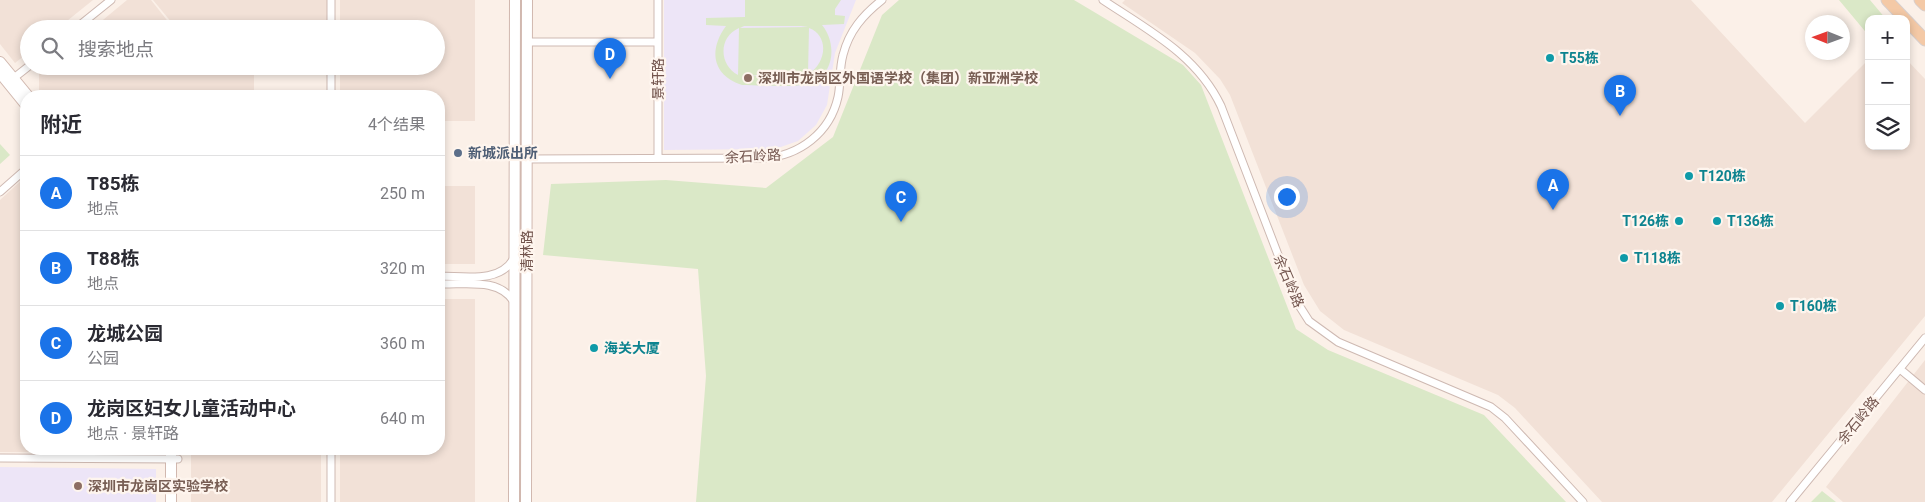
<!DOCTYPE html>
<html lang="zh">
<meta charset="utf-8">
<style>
:root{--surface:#fff;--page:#f2f2f3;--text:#2b2b33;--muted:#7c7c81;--line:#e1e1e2;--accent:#1a73e8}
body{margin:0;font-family:Roboto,"Noto Sans SC",sans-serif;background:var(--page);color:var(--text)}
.controls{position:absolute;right:15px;top:15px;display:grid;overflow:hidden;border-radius:10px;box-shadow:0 2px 8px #0003}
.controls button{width:45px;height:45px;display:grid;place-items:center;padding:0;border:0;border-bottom:1px solid var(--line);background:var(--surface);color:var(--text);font:25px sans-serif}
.compass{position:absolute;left:1805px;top:15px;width:45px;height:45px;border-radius:50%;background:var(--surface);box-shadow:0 2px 8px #0003;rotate:271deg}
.you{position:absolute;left:1286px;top:196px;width:18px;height:18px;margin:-12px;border:4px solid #fff;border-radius:50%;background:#1a73e8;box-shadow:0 0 0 8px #1a73e833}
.badge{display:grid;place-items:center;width:32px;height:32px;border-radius:50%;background:var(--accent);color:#fff;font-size:16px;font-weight:700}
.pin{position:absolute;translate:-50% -41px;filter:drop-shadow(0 1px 2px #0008)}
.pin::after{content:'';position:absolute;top:26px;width:18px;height:15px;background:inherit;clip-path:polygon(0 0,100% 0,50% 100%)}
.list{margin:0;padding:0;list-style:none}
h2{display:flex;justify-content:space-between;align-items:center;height:65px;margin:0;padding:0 20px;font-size:21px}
h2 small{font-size:16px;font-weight:400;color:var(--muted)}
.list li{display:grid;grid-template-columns:32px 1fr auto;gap:15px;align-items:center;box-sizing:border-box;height:75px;padding:0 20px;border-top:1px solid var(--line)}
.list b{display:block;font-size:19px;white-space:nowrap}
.list p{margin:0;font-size:16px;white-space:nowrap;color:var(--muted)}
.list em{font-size:16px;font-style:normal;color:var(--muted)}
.icon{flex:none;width:28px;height:28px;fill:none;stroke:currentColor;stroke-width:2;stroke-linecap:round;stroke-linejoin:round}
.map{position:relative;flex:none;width:1925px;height:502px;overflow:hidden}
.search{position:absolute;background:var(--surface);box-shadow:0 2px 8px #0003;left:20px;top:20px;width:425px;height:55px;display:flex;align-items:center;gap:12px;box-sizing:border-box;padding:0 18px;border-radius:28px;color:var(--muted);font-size:19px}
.panel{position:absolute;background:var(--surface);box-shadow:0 2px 8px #0003;left:20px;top:90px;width:425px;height:365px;border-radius:20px}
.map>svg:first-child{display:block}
.residential{fill:#f2e1d7}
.education{fill:#ede5f7}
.green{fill:#dae8c7;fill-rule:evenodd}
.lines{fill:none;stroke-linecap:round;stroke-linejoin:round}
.street-casing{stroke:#ceb9b2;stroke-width:9}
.secondary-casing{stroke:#d1b8af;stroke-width:12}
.primary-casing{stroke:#d8cfcd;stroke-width:13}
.street{stroke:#fff;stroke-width:7}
.secondary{stroke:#fff;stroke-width:10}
.primary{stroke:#f4c9a6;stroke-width:11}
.culture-dot{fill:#0f9aa8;stroke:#fef5ee;stroke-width:2}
.education-dot{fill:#8d6e63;stroke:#fef5ee;stroke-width:2}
.service-dot{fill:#5c6f8a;stroke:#fef5ee;stroke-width:2}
.labels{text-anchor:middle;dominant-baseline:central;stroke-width:4.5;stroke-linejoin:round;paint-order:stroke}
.culture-label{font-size:14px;font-weight:bold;fill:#0d838f;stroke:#fef5ee;text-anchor:start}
.education-label{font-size:14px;font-weight:bold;fill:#785e54;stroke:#fef5ee;text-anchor:start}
.street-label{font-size:14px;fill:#73554e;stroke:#fef5ee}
.service-label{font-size:14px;font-weight:bold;fill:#4e5e75;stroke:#fef5ee;text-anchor:start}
</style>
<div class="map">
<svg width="1925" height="502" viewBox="0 0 1925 502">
<rect width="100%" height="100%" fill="#fbf0e8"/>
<path class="residential" d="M0,0H93L57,29H29V52L15,63L0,44Z
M127,0H151L174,29H92Z
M153,0H327V29H177Z
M340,0H475V121H439V96H340V66H436V29H340Z
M1125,0H1691L1805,123L1869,59V146H1906V59L1925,79V316L1772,502H1602L1515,408L1498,395L1344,330L1320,311L1304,285L1230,95L1220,79L1195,53L1122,3Z
M46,66H254V96H43L39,91V72Z
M26,176V449H155V453L0,452V200Z
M439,186H475V264H439Z
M439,299H475V502H340V449H439Z
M1925,360V502H1843L1826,487Z
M191,449H321V502H191Z"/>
<path class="education" d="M664,0H856L835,53L827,105L816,125L798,141L775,149L664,150Z
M0,467L156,469V502H0Z"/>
<path class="green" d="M745,0H841L835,9V15L845,16L844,24L822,25C838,44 834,78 807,84C791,88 759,85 742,85C711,75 709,49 726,26L706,25V18L745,17ZM744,26H801L808,27L740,28ZM739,28L738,75C719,65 718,37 739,28ZM809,28C830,36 826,64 808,74ZM740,75H806L801,77Z
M899,0H1074L1183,65L1201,85L1296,329L1328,350L1484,415L1566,502H696L706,376L698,269L543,255L551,184L666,180L766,188L833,137L882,15Z
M1839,0H1870L1886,19H1869V36Z
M0,144L10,155L0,164Z
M1822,491L1836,502H1811Z"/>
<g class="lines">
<g class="street-casing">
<path id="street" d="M1103,0C1148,30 1197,55 1221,106L1295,299L1309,321L1338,342L1491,407L1505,418L1583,502
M75,29L111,0
M331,29V0
M527,42H658
M10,81L29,66
M331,96V66
M658,158V0
M527,159L764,158C799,156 830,133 838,97C841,83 839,69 843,55C849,31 863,15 882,0
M0,192L26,169
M439,276C464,276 500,284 514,258
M439,284C464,285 499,277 514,302
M1900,369L1925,390
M331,449V502
M0,458L178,459
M1790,502L1925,338"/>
</g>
<g class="secondary-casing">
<path id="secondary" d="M0,62L28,96
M0,73L26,105
M171,449V502
M514,502L515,0
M526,502L527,0"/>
</g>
<g class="primary-casing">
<path id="primary" d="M1887,0L1905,19
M1920,0L1925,5
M1906,20L1925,40"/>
</g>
<use href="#street" class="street"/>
<use href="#secondary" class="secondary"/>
<use href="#primary" class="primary"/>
</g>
<g class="culture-dot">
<circle cx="1550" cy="58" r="5"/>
<circle cx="1689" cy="176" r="5"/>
<circle cx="1679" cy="221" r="5"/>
<circle cx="1717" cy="221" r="5"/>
<circle cx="1624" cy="258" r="5"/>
<circle cx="1780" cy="306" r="5"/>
<circle cx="594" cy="348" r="5"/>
</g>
<g class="education-dot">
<circle cx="748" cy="78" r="5"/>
<circle cx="78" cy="486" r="5"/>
</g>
<circle class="service-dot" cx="458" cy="153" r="5"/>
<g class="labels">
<g class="culture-label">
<text x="1560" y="58">T55栋</text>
<text x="1699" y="176">T120栋</text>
<text x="1669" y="221" text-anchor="end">T126栋</text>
<text x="1727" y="221">T136栋</text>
<text x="1634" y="258">T118栋</text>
<text x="1790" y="306">T160栋</text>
<text x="604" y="348">海关大厦</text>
</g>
<g class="education-label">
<text x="758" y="78">深圳市龙岗区外国语学校（集团）新亚洲学校</text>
<text x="88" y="486">深圳市龙岗区实验学校</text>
</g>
<g class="street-label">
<text transform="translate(658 79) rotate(-90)">景轩路</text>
<text transform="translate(753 156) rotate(-3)">余石岭路</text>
<text transform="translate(527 251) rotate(-90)">清林路</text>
<text transform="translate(1289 281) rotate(67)">余石岭路</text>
<text transform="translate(1858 420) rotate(-51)">余石岭路</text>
</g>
<g class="service-label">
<text x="468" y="153">新城派出所</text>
</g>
</g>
</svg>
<div class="controls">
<button>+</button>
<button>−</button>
<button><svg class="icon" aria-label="layers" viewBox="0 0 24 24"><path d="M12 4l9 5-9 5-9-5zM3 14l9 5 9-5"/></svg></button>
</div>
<svg class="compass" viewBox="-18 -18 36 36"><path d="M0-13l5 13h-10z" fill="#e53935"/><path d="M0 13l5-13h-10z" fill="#7c7c81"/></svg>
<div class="you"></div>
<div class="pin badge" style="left:1553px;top:210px">A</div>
<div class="pin badge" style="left:1620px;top:116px">B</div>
<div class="pin badge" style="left:901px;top:222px">C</div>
<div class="pin badge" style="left:610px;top:79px">D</div>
<div class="search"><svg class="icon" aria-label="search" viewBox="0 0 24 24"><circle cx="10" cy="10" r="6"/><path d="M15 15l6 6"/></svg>搜索地点</div>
<section class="panel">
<h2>附近<small>4个结果</small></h2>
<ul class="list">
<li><span class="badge">A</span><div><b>T85栋</b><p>地点</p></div><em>250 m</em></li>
<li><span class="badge">B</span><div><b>T88栋</b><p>地点</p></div><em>320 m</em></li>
<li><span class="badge">C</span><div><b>龙城公园</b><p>公园</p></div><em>360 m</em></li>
<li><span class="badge">D</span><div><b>龙岗区妇女儿童活动中心</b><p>地点 · 景轩路</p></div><em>640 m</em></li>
</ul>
</section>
</div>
